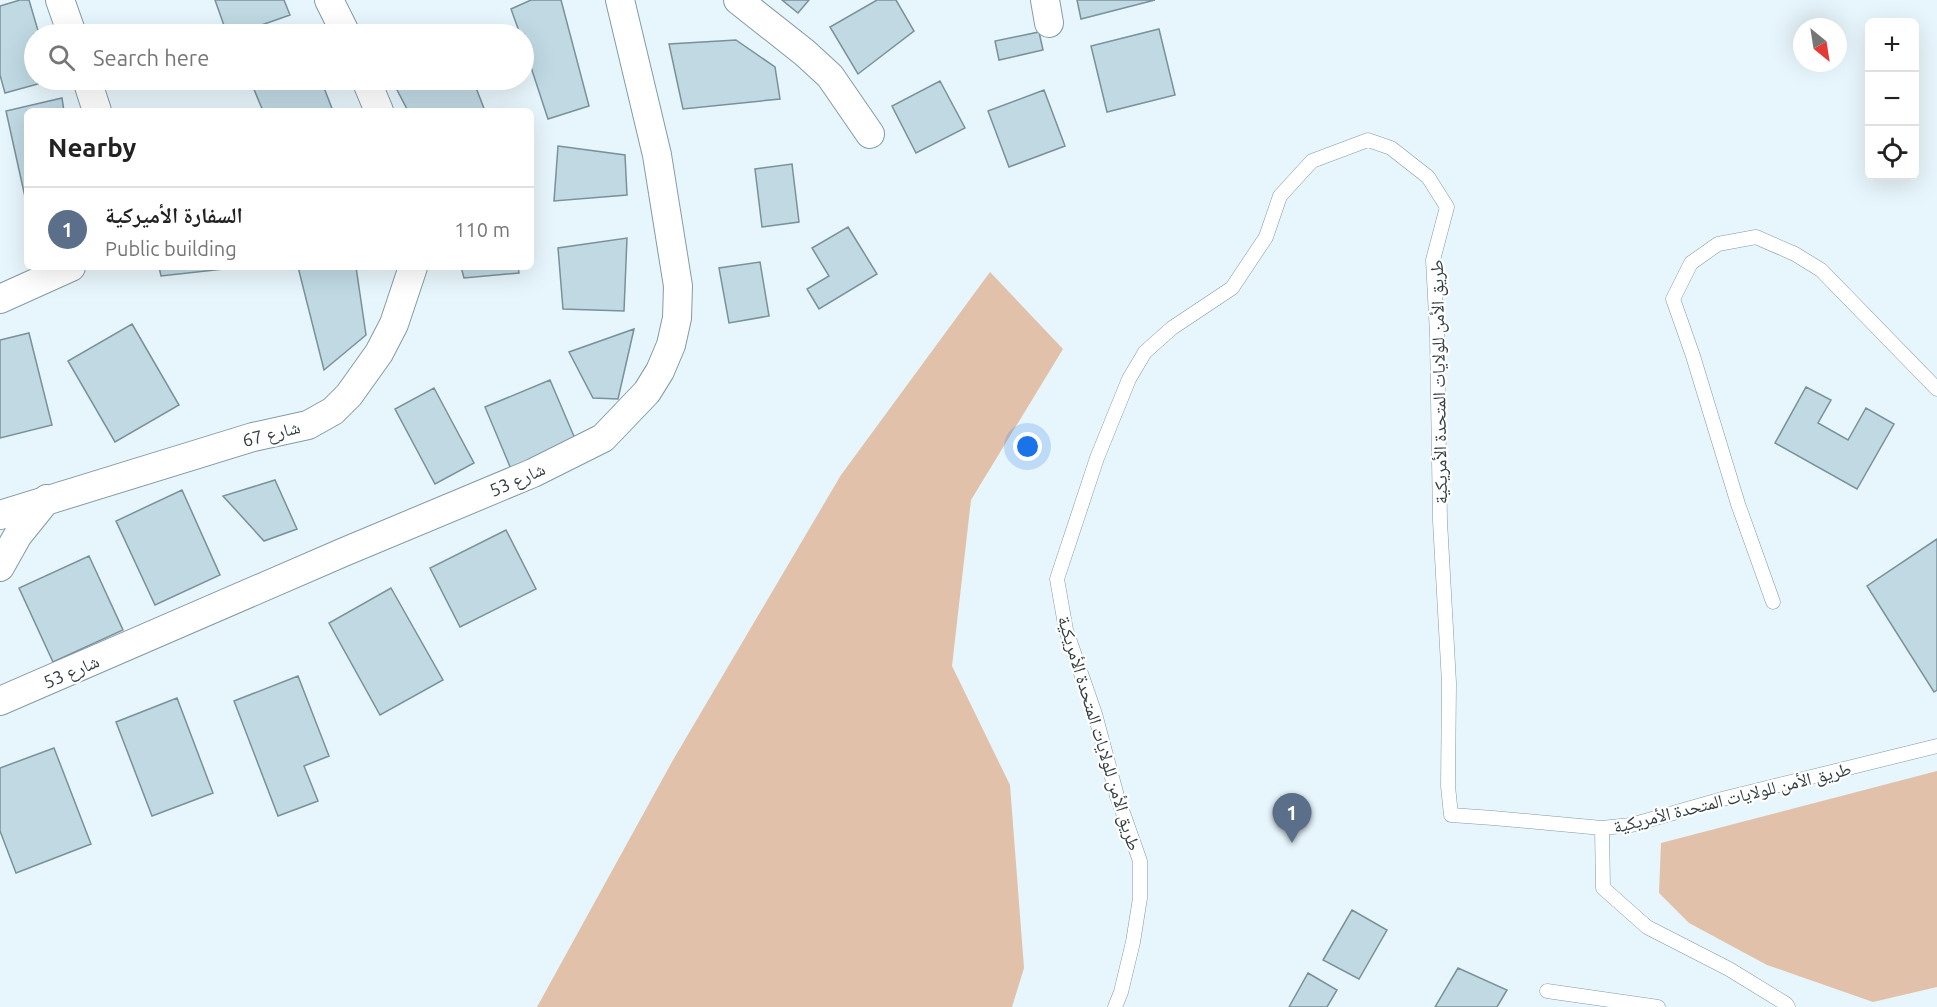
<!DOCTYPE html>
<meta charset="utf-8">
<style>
:root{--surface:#fff;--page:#f2f2f2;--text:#222;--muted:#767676;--line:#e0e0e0;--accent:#9b5b23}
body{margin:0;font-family:Ubuntu,"Noto Naskh Arabic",sans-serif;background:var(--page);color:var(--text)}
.controls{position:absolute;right:18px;top:18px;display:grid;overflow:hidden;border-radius:9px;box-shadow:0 6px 24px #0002}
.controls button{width:54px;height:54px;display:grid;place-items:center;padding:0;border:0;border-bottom:2px solid var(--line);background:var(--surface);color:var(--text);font:30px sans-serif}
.compass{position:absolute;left:1793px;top:18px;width:54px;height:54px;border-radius:50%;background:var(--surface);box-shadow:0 6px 24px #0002;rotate:150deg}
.you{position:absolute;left:1028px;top:447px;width:21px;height:21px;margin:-15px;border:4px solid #fff;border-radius:50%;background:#1a73e8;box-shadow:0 0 0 9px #1a73e833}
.badge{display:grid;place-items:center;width:39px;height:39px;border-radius:50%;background:var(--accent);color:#fff;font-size:20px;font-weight:700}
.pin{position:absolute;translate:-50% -50px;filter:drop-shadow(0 2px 3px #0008)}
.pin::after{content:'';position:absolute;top:32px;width:21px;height:18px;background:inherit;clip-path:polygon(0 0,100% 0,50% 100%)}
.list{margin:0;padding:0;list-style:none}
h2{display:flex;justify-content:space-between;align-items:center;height:78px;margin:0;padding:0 24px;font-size:26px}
h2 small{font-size:20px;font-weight:400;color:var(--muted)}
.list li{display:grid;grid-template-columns:39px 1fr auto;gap:18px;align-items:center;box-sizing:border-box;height:84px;padding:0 24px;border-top:2px solid var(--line)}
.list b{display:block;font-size:22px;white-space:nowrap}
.list p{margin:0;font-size:20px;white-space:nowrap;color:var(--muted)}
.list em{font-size:20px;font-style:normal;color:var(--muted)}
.icon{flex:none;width:33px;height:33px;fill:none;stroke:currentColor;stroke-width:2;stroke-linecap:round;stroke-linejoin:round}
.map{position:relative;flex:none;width:1937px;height:1007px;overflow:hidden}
.search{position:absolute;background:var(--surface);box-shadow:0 6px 24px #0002;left:24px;top:24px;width:510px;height:66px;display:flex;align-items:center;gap:15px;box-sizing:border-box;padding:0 21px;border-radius:33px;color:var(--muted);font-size:22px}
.panel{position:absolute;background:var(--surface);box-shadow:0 6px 24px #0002;left:24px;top:108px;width:510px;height:162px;border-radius:9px}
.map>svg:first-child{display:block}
.green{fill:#e1c1a9}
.building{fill:#c0d9e3;stroke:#79919a;stroke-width:1.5}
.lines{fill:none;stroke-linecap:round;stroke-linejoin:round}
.lane-casing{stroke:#839ba4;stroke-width:15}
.street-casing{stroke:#839ba4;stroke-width:30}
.lane{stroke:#fff;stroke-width:14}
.street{stroke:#fff;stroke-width:28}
.labels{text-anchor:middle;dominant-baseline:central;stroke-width:4.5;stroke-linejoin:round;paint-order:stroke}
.street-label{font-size:18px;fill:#323d40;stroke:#fff}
</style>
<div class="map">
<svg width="1937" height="1007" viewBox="0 0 1937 1007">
<rect width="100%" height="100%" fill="#e7f6fc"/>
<path class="green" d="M990,272L1063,349L971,500L952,666L1010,785L1024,968L1012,1007H537L673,760L841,475Z
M1937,771V987L1873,1002L1767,965L1689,923L1659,893L1661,843Z"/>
<path class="building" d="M20,0H29L39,34H34V80H52L5,93L0,75V6Z
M215,0H284L290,15L236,34H227Z
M531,0H561L589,106L548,119L524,46V34H520L511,9Z
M782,0H809L798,13Z
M877,0H896L914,31L858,74L830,27Z
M1077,0H1155L1081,19Z
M1159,29L1175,95L1107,112L1091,46Z
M1039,32L1043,50L999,60L995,41Z
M736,40L775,67L780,99L683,109L669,44Z
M250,80H321L333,111H263Z
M420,80H473L485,111H408L395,86Z
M940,81L965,128L916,153L892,106Z
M1044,90L1065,146L1009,167L988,111Z
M62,98L64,111H27V206L6,111Z
M558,146L625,155L627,195L554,201Z
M792,164L799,222L762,227L755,169Z
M848,227L877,274L819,309L807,289L829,276L812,248Z
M627,238L624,311L563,309L558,248Z
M760,262L769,316L729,323L719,268Z
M159,267H242L161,276Z
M298,267H356L366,335L324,370Z
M461,267H518L519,273L464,278Z
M132,324L179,405L115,442L68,361Z
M634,329L618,399L593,398L569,352Z
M29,333L52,425L0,438V340Z
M550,380L576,441L511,469L485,407Z
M1806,387L1831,400L1818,423L1848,440L1866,408L1894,424L1857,489L1775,443Z
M434,388L474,463L435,484L395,409Z
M275,480L297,529L264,541L223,496Z
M182,490L220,575L155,605L116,521Z
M506,530L536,589L460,627L430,568Z
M1937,539V690L1934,692L1867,586Z
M89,556L123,630L53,662L19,588Z
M391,588L443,680L380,715L329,623Z
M298,676L329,756L304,766L318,801L278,816L234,701Z
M177,698L213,793L152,816L116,722Z
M54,748L91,844L16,873L0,831V768Z
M1352,910L1387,930L1359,979L1323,960Z
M1458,968L1507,990L1497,1007H1435Z
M1308,973L1337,990L1327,1007H1289Z"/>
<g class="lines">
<g class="lane-casing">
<path id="lane" d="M1773,602L1738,504L1693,356L1673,299L1691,263L1718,244L1756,237L1795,254L1821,270L1937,389
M1602,828L1603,888L1647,927L1729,969L1786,1004L1788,1007
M1547,991L1658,1007
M1115,1007L1121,992L1133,942L1140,898V861L1117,796L1095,714L1066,630L1057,579L1097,458L1129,379L1145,352L1172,328L1232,288L1266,237L1280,196L1312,161L1368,140L1391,148L1428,177L1447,207L1433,260L1437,334L1440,521L1449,683L1448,786L1451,815L1493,818L1602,828L1631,825L1726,798L1937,746"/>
</g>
<g class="street-casing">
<path id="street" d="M60,0L72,34
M329,0L346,34
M738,0L805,53L830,76L870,134
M1045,0L1049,23
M87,80L97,111
M366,80L379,111
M0,299L71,267
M0,515L253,437L308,425L333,411L349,395L379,353L394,324L413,267
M0,567L18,535L47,499
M0,701L344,552L533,473L603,438L647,392L660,371L671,345L677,318L678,286L657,155L620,0"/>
</g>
<use href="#lane" class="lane"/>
<use href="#street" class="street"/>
</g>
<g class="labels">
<g class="street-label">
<text transform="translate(1438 382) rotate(-91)">طريق الأمن للولايات المتحدة الأمريكية</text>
<text transform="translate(271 433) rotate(-14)">شارع 67</text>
<text transform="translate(517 479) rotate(-24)">شارع 53</text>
<text transform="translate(71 671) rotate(-23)">شارع 53</text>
<text transform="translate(1100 733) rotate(73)">طريق الأمن للولايات المتحدة الأمريكية</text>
<text transform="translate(1732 797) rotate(-14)">طريق الأمن للولايات المتحدة الأمريكية</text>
</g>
</g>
</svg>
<div class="controls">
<button>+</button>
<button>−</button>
<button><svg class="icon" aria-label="locate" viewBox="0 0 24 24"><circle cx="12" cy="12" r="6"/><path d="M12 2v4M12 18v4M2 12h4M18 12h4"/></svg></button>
</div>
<svg class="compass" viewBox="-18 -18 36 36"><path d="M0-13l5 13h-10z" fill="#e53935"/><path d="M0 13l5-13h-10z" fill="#767676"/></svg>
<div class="you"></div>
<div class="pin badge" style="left:1292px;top:843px;background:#5c6f8a">1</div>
<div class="search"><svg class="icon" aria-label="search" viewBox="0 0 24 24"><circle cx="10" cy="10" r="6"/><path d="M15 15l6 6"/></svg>Search here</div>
<section class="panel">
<h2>Nearby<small></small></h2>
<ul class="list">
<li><span class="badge" style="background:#5c6f8a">1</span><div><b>السفارة الأميركية</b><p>Public building</p></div><em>110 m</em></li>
</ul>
</section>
</div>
